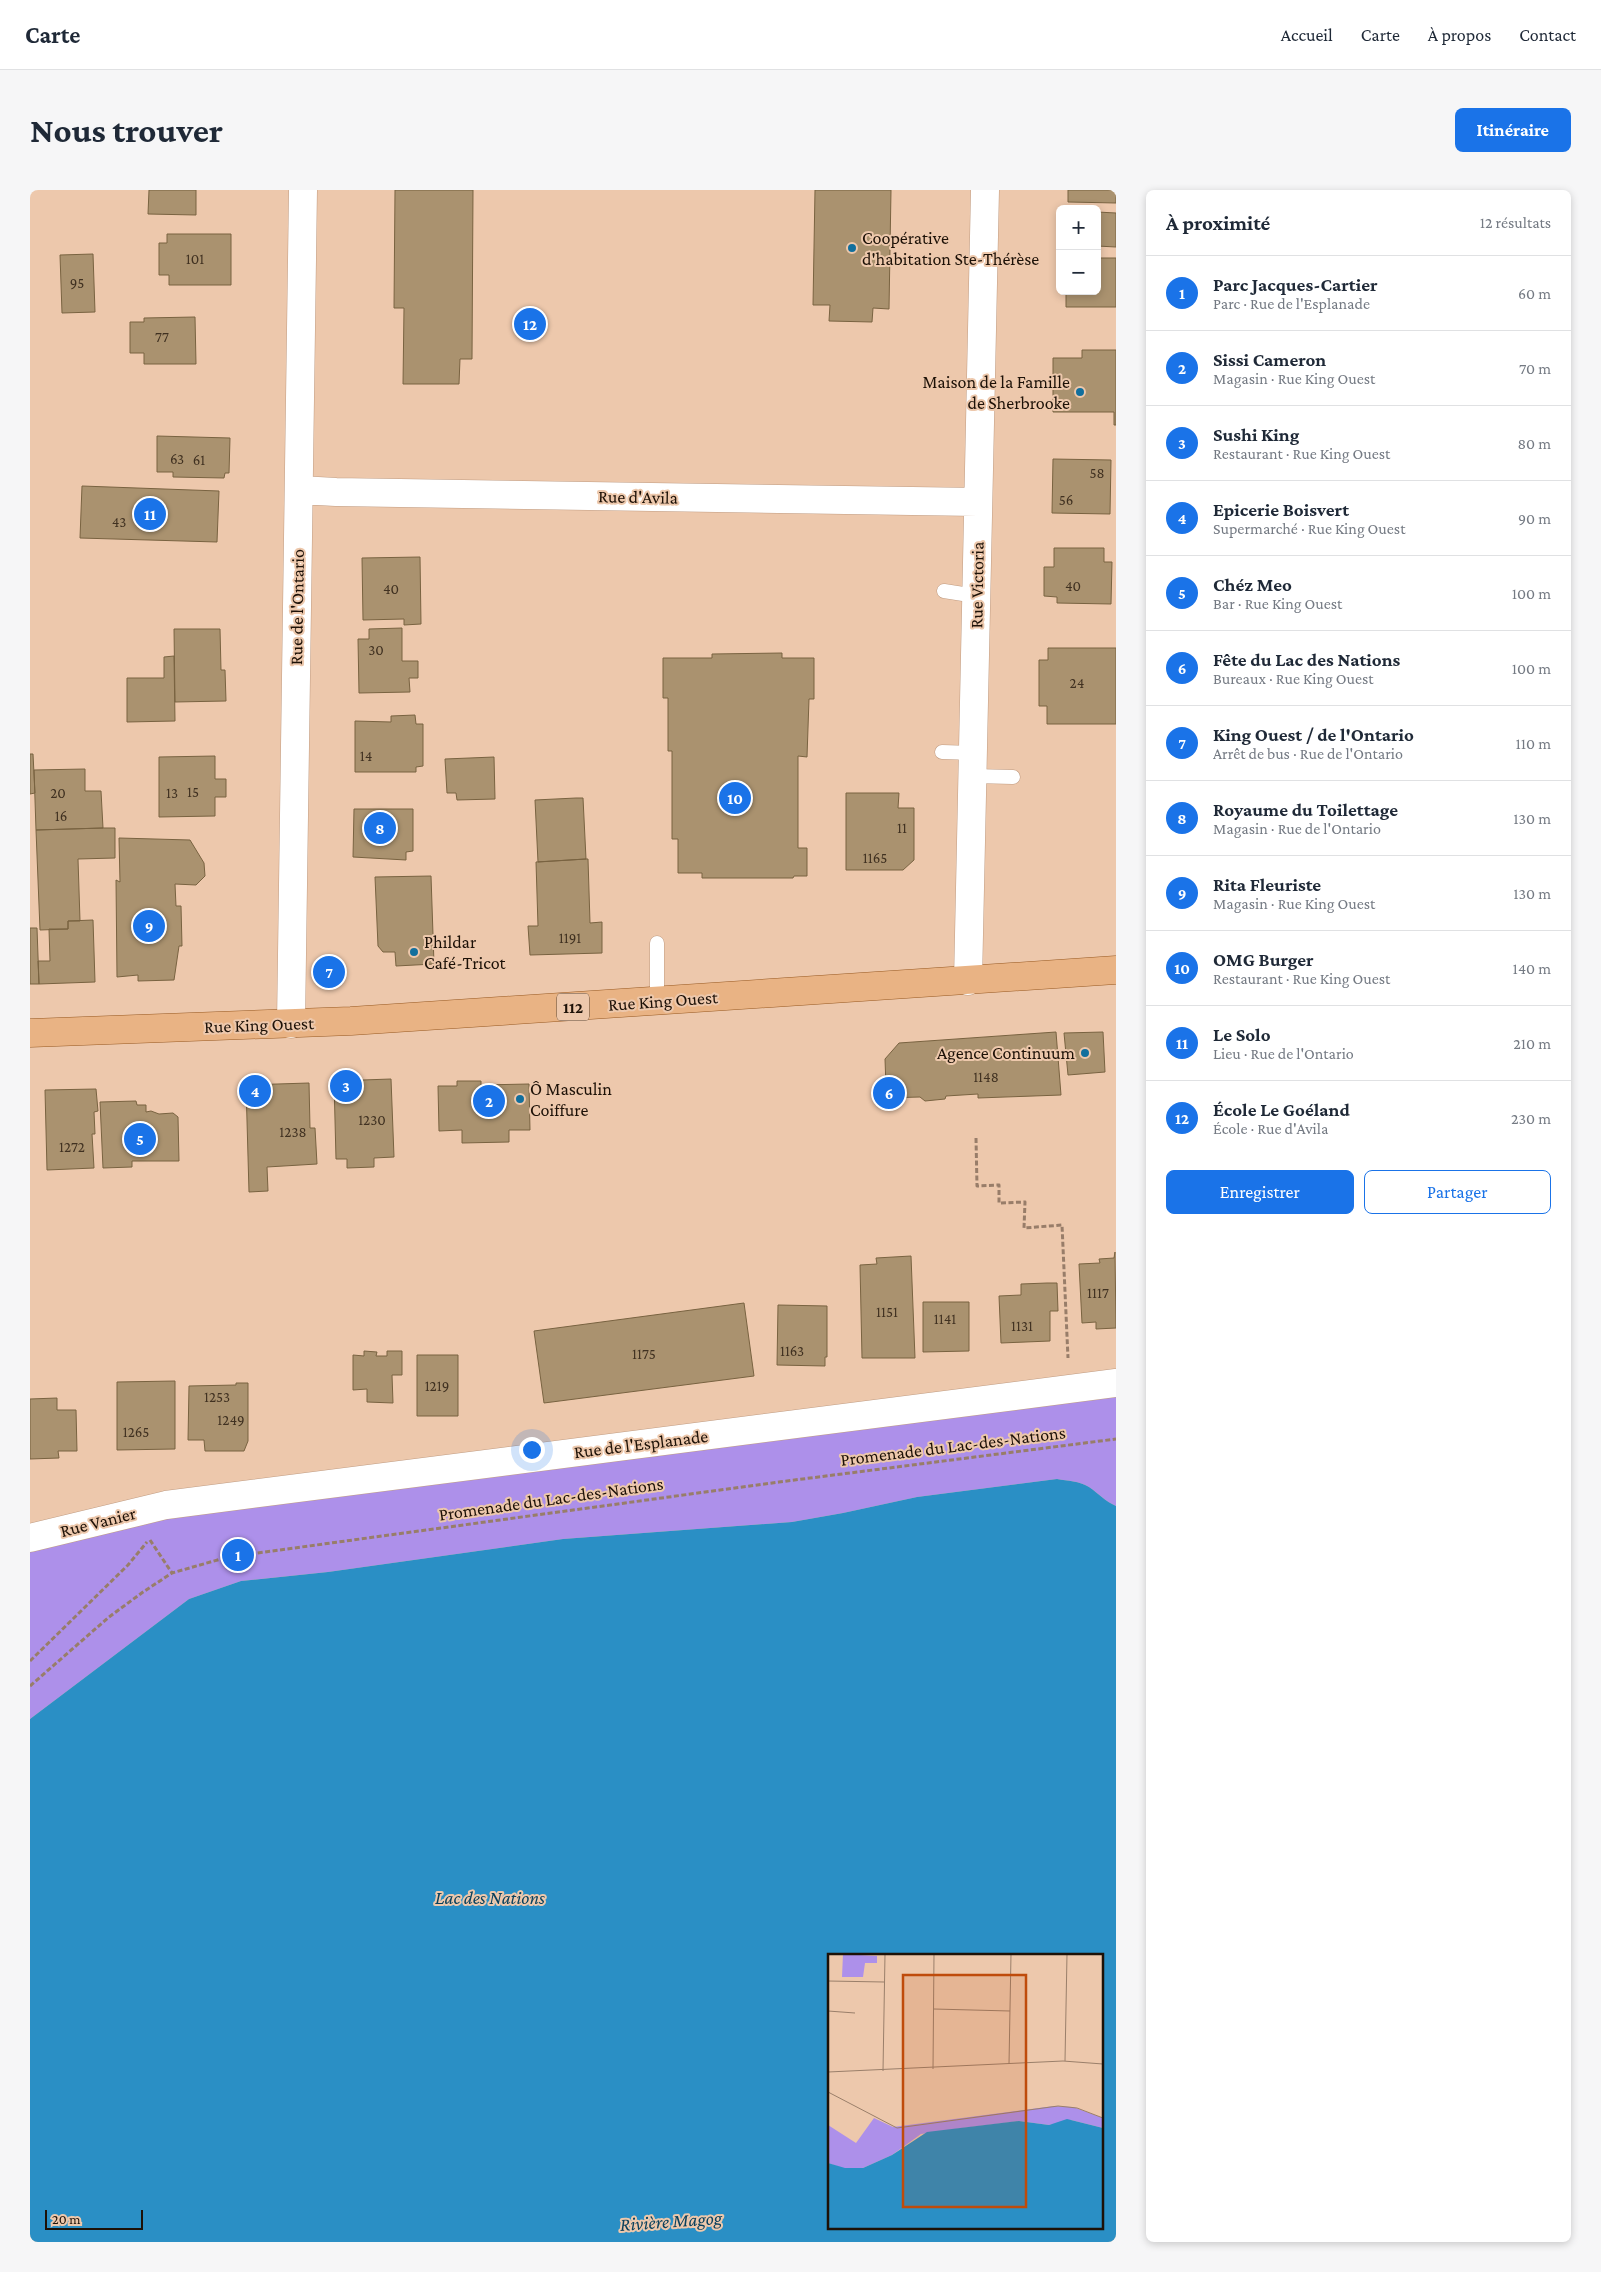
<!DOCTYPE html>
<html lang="fr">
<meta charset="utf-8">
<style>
:root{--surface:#fff;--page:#f6f6f7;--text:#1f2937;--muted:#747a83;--line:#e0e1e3;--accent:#1a73e8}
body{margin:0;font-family:"Crimson Pro",serif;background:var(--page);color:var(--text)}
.controls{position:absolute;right:15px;top:15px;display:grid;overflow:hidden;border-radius:8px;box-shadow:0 2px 8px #0003}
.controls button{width:45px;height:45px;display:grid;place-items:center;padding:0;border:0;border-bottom:1px solid var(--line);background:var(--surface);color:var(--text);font:25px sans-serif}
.scale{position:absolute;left:15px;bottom:12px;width:98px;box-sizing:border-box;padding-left:5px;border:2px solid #1d1107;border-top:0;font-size:14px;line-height:18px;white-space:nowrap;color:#1d1107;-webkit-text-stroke:4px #edc8ac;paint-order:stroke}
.you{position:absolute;left:501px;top:1259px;width:18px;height:18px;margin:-12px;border:4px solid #fff;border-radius:50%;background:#1a73e8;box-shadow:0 0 0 8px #1a73e833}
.badge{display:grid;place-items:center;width:32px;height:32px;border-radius:50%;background:var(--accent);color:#fff;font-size:16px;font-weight:700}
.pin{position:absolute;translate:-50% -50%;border:2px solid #fff;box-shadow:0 1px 5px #0006}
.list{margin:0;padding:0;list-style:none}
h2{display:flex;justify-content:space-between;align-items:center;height:65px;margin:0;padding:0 20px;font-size:21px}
h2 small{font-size:16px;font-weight:400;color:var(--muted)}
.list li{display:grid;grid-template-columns:32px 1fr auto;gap:15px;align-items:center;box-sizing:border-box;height:75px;padding:0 20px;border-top:1px solid var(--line)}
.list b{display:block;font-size:19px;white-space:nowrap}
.list p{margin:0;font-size:16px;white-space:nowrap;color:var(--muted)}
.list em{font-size:16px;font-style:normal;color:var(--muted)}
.actions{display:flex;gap:10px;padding:15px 20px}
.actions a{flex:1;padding:11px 0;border:1px solid var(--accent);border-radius:8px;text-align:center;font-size:18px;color:var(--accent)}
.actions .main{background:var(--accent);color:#fff}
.map{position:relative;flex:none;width:1086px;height:2052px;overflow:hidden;border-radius:8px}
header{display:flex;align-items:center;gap:30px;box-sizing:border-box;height:70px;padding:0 25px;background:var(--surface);border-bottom:1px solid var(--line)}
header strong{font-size:24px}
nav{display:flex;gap:28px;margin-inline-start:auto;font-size:18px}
.intro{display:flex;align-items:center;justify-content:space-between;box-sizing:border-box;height:120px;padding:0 30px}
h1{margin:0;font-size:35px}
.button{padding:12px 22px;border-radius:8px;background:var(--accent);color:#fff;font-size:18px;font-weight:700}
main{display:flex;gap:30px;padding:0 30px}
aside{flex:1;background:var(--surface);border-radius:8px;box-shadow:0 2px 8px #0003}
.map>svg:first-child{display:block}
.green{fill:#ad90ea}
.water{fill:#2a8fc5;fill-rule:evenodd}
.building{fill:#aa926f;stroke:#796341}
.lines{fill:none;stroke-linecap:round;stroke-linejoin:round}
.service-casing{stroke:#c09c82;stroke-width:15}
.minor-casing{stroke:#c09c82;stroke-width:29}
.primary-casing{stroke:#985a23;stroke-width:29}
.path{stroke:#987d69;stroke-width:3;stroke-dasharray:5 2.5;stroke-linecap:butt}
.service{stroke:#fff;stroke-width:14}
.minor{stroke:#fff;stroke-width:28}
.primary{stroke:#e9b384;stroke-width:28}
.poi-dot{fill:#126f9d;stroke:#edc8ac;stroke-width:2}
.labels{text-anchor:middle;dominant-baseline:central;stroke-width:4;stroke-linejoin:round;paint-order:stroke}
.number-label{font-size:15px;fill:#403121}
.shield{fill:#edc8ac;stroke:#5b4838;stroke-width:1}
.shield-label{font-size:16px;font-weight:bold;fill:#1d1107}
.poi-label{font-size:18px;fill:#1d1107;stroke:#edc8ac;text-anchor:start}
.street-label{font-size:18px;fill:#1d1107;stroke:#edc8ac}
.water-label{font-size:19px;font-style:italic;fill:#09405d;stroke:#edc8ac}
.inset-road{fill:none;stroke:#9a7f6a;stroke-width:1}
.view{fill:#bf4b0b;fill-opacity:0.15;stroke:#bf4b0b;stroke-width:2.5}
.inset-edge{fill:none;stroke:#1d1107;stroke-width:2.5}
</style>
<header>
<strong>Carte</strong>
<nav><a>Accueil</a><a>Carte</a><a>À propos</a><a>Contact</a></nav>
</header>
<div class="intro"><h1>Nous trouver</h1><a class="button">Itinéraire</a></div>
<main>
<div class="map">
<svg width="1086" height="2052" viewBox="0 0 1086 2052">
<rect width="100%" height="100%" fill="#edc8ac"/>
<path class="green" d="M1086,1193V1316C1075,1311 1069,1304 1059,1297C1049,1291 1038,1291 1027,1289L887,1307L813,1323L762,1332L533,1349L298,1382L211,1391L159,1409L0,1529V1348L136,1315Z"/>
<path class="water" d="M1027,1289C1038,1291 1049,1291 1059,1297C1069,1304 1075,1311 1086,1316V2052H0V1529L159,1409L211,1391L298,1382L533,1349L762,1332L813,1323L887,1307ZM800,1766H1072V2038H800Z"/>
<path class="building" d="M119,0H166V25L118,24Z
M365,0H443L442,169H430L429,194H373L374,118H364Z
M785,0H861L859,119L843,118L842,132L799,131L800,115H783Z
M1038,0H1086V13L1038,12Z
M1067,22L1086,23V57L1067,56Z
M137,44H201V95H139V85H129V53H137Z
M63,64L65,122L32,123L30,65Z
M1067,68H1086V117H1036V101H1067Z
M165,127L166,174H114V163H100V132H114V128Z
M1052,160H1086V235H1084V222H1023V168H1052Z
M127,246L200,248L199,283H195L194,288L143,287V282H127Z
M1023,269L1081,270L1080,324L1022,323Z
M52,296L189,301L187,352L50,348Z
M1024,358H1074V372H1082L1081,414L1027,413V407L1014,406V377H1024Z
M390,367L391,434L374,435V429L333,430L332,368Z
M372,438V471H388V488H379L380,502L329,503L328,449H339V439Z
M144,439H190L191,480H195L196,511L145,512Z
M1018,458H1086V534H1017V516H1009V470H1018Z
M752,463V468H784V509H779L777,567L768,566V658H777V686H764L763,688H672V683H648V649H642V561H638V508H633V468H682V464Z
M144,466L145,531L97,532V488H134V467Z
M385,525L386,534H393V576L386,577V582H325V531L361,532V526Z
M0,564H3L5,603L0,604Z
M185,566V589H196V607H185V626L129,627V567Z
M464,567L465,609L427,610L426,603H417L415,569Z
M55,579V601H71L73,638L6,640L4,580Z
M816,603H869L868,618H884V670L873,680H816Z
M546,608H553L556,669L508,672L505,610Z
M324,619H383V661L376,662V670L323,667Z
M73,638H85V668L48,669L50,731H38V739L10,740L6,640Z
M89,648L160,650L174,673L175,686L166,695L145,694L146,716H151L152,756H149L144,790L108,791V785L87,787L86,690L90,692Z
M556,669H558L560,733L572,732V763L500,765L498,736H508L506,672Z
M401,686L404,774L366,776L365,762H353L348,756L345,687Z
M63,730L65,792L9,794L8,771H20L19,739H38V731Z
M0,738H7L9,794H0Z
M1026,842L1031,905L948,908V904L916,906L915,909L895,911L890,907L852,908L851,901L856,897L855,869L869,853Z
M1073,842L1075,882L1038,885L1034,843Z
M361,889L364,967L344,968V977L317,978V969H306L304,891Z
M427,891H451V895L499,894L500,940H479V952L432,953V940L409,941L408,896H427Z
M279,893L280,938H285L287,974L237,977L238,1001L219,1002L216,895Z
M66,899L68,921L64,922L65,944H62L64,978L17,980L15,900Z
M106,911L107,915H116V922L121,921L129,924L143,923L148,927L149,971H102V977L73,978L70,912Z
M1085,1062L1086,1138L1066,1139V1132L1052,1133L1049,1074L1070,1073L1069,1069L1084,1068Z
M881,1066L885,1168H832L830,1075L847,1074L846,1068Z
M1017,1093H1027L1028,1121H1020V1151L971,1153L969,1106L991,1105V1094Z
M893,1112H939V1161L893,1162Z
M714,1113L724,1186L514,1213L504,1141Z
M748,1115L797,1116V1167H795V1176L747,1175Z
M334,1161L347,1162L346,1166H357V1161H372V1185H362L363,1213L337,1212V1199L323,1200V1165L334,1166Z
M387,1165H428V1226H387Z
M145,1191V1259L87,1260V1192Z
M206,1193H218V1251L214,1261H175L174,1250H158L159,1196L206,1195Z
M27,1208V1220H46L47,1261H28L29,1268L0,1269V1209Z"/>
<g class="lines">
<g class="service-casing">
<path id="service" d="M914,401L946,406
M912,562L943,563
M943,586L983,587
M627,753V811"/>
</g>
<g class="minor-casing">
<path id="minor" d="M269,300L306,302L948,312
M938,791L955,0
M261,834L273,0
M0,1348L136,1315L1086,1193"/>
</g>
<g class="primary-casing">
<path id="primary" d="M0,843L321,831L1086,780"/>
</g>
<path class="path" d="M946,948L947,996L969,995V1013L995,1012L994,1038L1032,1035L1038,1168
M120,1350L142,1383
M0,1471L98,1375L117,1352
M0,1496L79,1427L113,1402L142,1383L198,1367L749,1292L1086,1249"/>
<use href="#service" class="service"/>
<use href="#minor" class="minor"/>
<use href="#primary" class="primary"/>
</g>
<g class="poi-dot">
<circle cx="822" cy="58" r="5"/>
<circle cx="1050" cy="202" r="5"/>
<circle cx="384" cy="762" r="5"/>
<circle cx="1055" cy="863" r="5"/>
<circle cx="490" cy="909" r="5"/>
</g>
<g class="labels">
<g class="number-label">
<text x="165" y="69">101</text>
<text x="47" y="93">95</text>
<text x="132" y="147">77</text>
<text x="147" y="269">63</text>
<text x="169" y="270">61</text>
<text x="1067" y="283">58</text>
<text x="1036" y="310">56</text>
<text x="89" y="332">43</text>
<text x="1043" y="396">40</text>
<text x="361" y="399">40</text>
<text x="346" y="460">30</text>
<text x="1047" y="493">24</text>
<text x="336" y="566">14</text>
<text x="163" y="602">15</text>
<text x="28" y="603">20</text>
<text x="142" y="603">13</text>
<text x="31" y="626">16</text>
<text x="872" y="638">11</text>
<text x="845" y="668">1165</text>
<text x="540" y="748">1191</text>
<text x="956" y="887">1148</text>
<text x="342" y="930">1230</text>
<text x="263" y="942">1238</text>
<text x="42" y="957">1272</text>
<text x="1068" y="1103">1117</text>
<text x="857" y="1122">1151</text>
<text x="915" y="1129">1141</text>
<text x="992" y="1136">1131</text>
<text x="762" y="1161">1163</text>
<text x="614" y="1164">1175</text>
<text x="407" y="1196">1219</text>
<text x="187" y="1207">1253</text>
<text x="201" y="1230">1249</text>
<text x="106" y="1242">1265</text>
</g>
<rect class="shield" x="527" y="803.5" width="32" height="27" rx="4"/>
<g class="shield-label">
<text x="543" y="817">112</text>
</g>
<g class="poi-label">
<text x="832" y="48">Coopérative<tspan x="832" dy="21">d'habitation Ste-Thérèse</tspan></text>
<text x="1040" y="192" text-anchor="end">Maison de la Famille<tspan x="1040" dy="21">de Sherbrooke</tspan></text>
<text x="394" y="752">Phildar<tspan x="394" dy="21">Café-Tricot</tspan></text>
<text x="1045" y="863" text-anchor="end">Agence Continuum</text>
<text x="500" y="899">Ô Masculin<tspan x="500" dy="21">Coiffure</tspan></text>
</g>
<g class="street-label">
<text transform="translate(608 307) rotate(1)">Rue d'Avila</text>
<text transform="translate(947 395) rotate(-89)">Rue Victoria</text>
<text transform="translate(267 417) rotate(-89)">Rue de l'Ontario</text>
<text transform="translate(633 811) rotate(-4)">Rue King Ouest</text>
<text transform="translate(229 835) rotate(-2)">Rue King Ouest</text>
<text transform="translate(611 1254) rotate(-7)">Rue de l'Esplanade</text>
<text transform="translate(923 1256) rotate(-7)">Promenade du Lac-des-Nations</text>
<text transform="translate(521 1309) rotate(-8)">Promenade du Lac-des-Nations</text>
<text transform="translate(68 1332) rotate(-14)">Rue Vanier</text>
</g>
<g class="water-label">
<text x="460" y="1707">Lac des Nations</text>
<text transform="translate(641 2031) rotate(-4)">Rivière Magog</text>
</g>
</g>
<g transform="translate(798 1764)">
<rect width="275" height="275" fill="#edc8ac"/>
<path d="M15,0L49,2V9H37L35,23H14ZM226,152L245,153L275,164V174L243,166L221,171L191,167L135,174L93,180L64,201L35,214H14L0,209V171L28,189L46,164L65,173Z" fill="#ad90ea"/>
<path d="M239,165L275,174V275H0V209L17,214H35L64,201L99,178L191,167L221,171Z" fill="#2a8fc5"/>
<path class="inset-road" d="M0,27L56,28M106,55L182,57M0,57L27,59M237,107L239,0M181,110L183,0M105,115L106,0M55,117L57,0M0,118L235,107L275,110M0,138L69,174L230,152L249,154L275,164"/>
<path class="view" d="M75,21H198V253H75Z"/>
<rect width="275" height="275" class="inset-edge"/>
</g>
</svg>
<div class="controls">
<button>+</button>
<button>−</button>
</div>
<div class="scale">20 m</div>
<div class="you"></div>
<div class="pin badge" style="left:208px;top:1365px">1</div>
<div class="pin badge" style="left:459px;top:911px">2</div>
<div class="pin badge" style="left:316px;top:896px">3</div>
<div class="pin badge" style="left:225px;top:901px">4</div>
<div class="pin badge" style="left:110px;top:949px">5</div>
<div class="pin badge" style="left:859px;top:903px">6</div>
<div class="pin badge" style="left:299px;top:782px">7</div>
<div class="pin badge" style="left:350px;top:638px">8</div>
<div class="pin badge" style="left:119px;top:736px">9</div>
<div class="pin badge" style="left:705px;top:608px">10</div>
<div class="pin badge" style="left:120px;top:324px">11</div>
<div class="pin badge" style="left:500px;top:134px">12</div>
</div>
<aside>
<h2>À proximité<small>12 résultats</small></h2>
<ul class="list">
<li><span class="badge">1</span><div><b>Parc Jacques-Cartier</b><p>Parc · Rue de l'Esplanade</p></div><em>60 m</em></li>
<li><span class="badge">2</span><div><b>Sissi Cameron</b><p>Magasin · Rue King Ouest</p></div><em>70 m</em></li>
<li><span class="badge">3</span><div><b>Sushi King</b><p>Restaurant · Rue King Ouest</p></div><em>80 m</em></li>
<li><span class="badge">4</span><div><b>Epicerie Boisvert</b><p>Supermarché · Rue King Ouest</p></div><em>90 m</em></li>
<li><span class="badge">5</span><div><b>Chéz Meo</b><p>Bar · Rue King Ouest</p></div><em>100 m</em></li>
<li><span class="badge">6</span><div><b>Fête du Lac des Nations</b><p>Bureaux · Rue King Ouest</p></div><em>100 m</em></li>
<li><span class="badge">7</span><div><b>King Ouest / de l'Ontario</b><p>Arrêt de bus · Rue de l'Ontario</p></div><em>110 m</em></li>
<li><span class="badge">8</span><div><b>Royaume du Toilettage</b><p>Magasin · Rue de l'Ontario</p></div><em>130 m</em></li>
<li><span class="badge">9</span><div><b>Rita Fleuriste</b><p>Magasin · Rue King Ouest</p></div><em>130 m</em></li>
<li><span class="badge">10</span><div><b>OMG Burger</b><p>Restaurant · Rue King Ouest</p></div><em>140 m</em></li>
<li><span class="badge">11</span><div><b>Le Solo</b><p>Lieu · Rue de l'Ontario</p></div><em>210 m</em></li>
<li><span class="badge">12</span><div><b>École Le Goéland</b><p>École · Rue d'Avila</p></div><em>230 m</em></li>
</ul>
<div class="actions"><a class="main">Enregistrer</a><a>Partager</a></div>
</aside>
</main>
